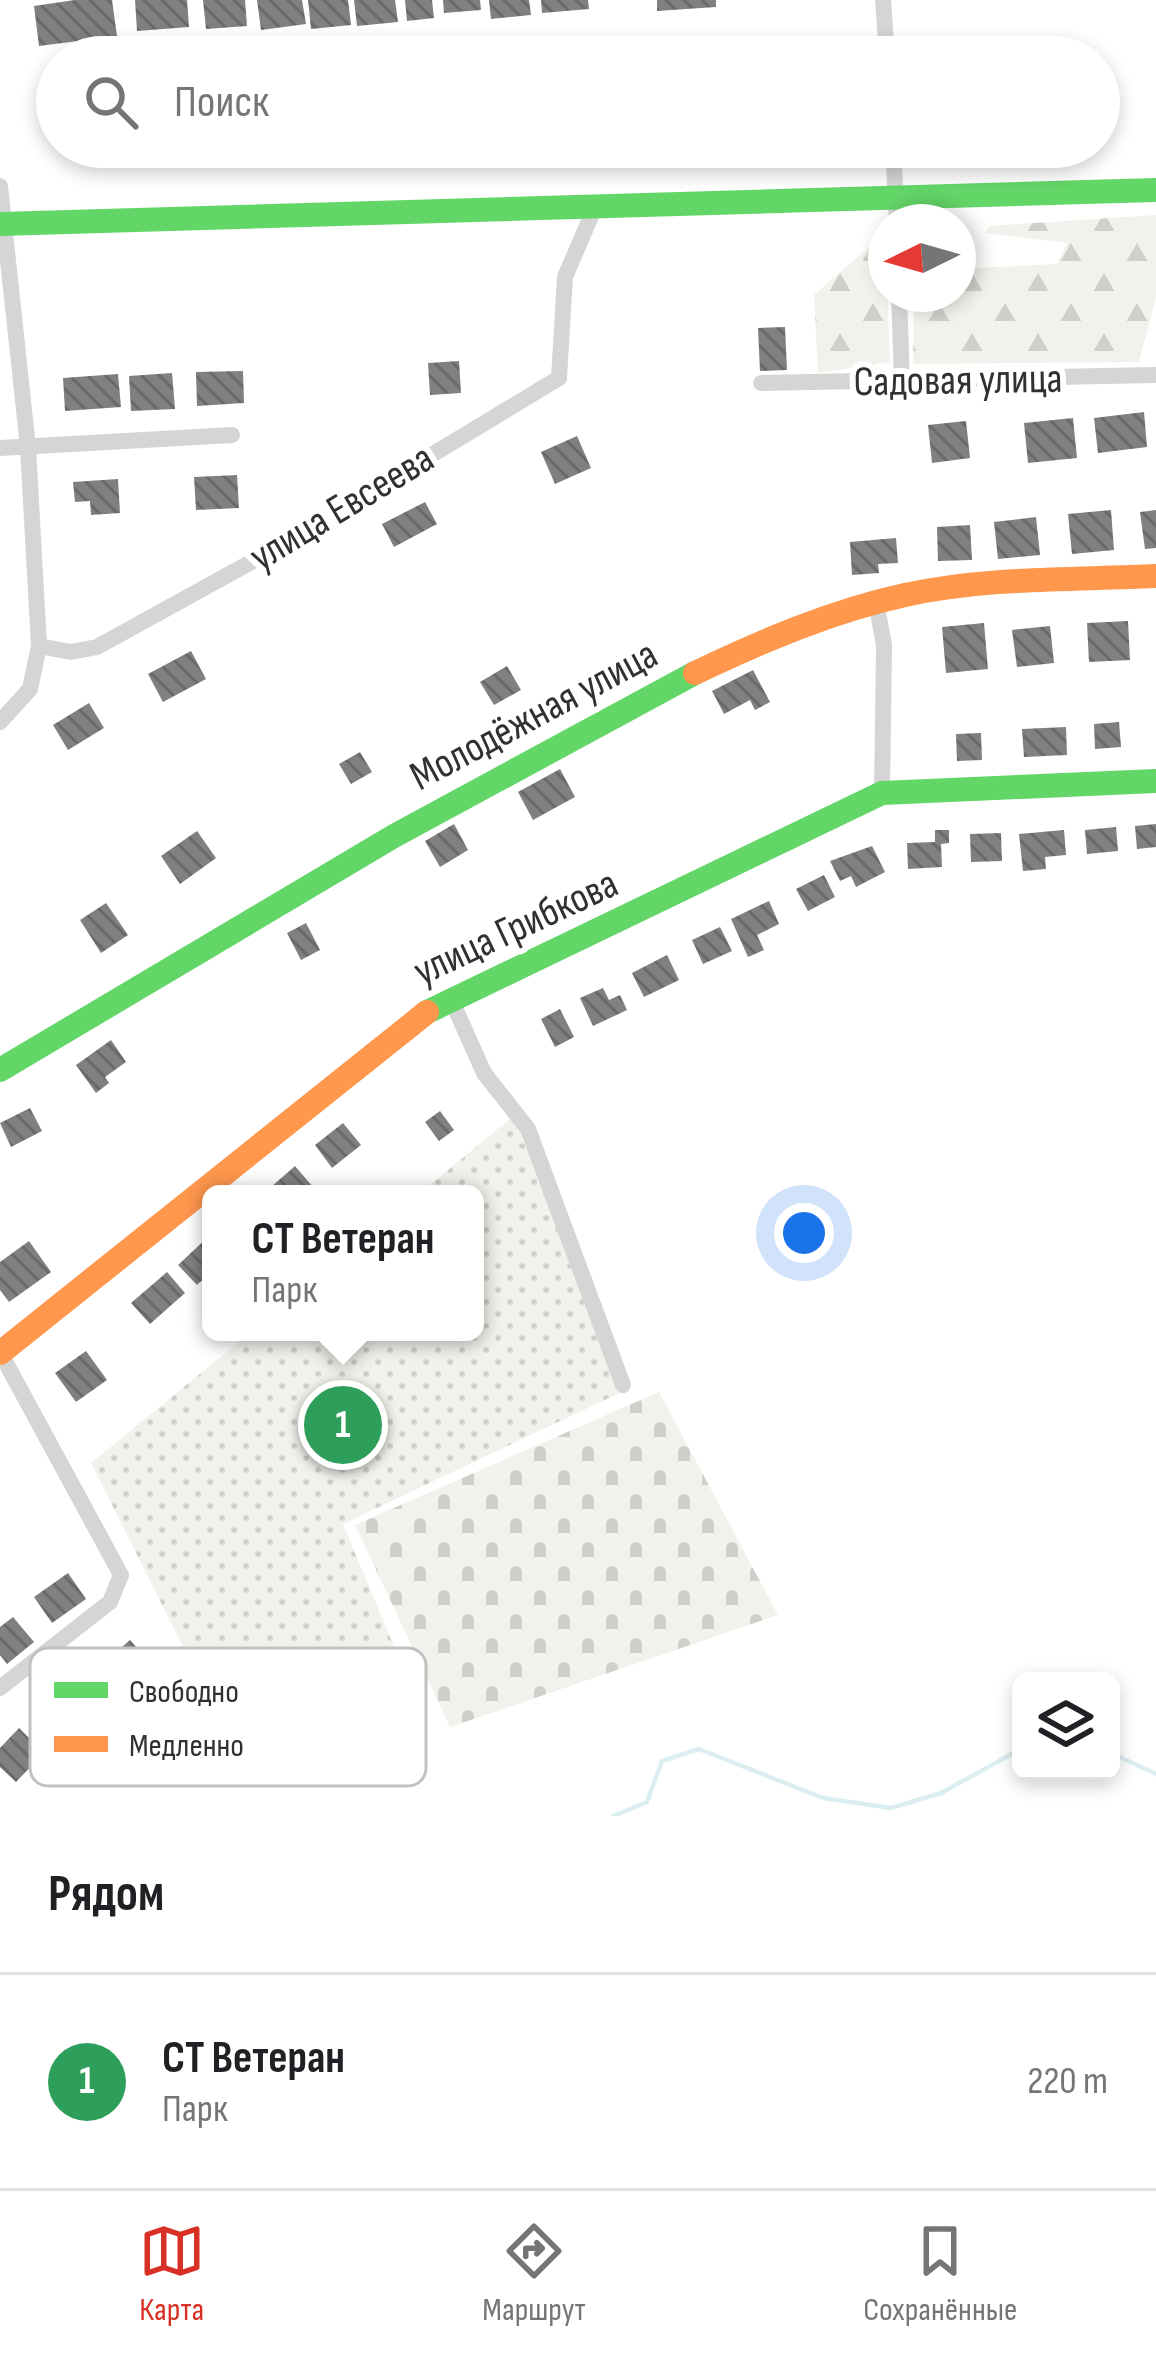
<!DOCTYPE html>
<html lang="ru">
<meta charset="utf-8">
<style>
:root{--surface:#fff;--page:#f2f2f2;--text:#202124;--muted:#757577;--line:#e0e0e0;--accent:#d93025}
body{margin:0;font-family:"Sofia Sans Condensed",sans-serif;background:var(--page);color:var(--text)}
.controls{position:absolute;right:36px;bottom:36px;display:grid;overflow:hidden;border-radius:18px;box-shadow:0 6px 18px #0003}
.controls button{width:108px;height:108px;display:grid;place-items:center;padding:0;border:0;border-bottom:3px solid var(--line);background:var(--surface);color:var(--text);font:60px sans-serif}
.compass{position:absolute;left:868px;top:204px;width:108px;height:108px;border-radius:50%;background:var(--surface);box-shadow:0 6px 18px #0003;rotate:265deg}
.you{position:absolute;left:804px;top:1233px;width:42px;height:42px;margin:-30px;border:9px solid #fff;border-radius:50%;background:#1a73e8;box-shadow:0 0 0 18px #1a73e833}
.badge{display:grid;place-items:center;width:78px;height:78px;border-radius:50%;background:var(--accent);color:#fff;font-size:39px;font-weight:700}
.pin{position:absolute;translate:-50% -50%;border:6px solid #fff;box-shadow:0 3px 12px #0006}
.popup{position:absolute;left:202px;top:1185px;width:282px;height:156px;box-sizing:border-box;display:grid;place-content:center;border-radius:18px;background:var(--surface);filter:drop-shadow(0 3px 9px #0005);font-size:39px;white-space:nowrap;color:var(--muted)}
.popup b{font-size:45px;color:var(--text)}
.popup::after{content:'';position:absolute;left:50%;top:100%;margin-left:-24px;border:24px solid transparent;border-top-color:var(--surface)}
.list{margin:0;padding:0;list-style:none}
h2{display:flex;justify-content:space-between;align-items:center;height:156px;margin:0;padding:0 48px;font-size:51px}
h2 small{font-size:39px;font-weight:400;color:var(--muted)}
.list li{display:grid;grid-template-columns:78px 1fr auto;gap:36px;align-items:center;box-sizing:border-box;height:216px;padding:0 48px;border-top:3px solid var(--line)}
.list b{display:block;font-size:45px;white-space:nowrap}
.list p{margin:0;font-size:39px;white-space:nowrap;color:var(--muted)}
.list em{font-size:39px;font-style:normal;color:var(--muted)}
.icon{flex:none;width:66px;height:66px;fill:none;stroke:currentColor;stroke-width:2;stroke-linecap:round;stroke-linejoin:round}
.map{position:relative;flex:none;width:1156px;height:1816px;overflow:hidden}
.search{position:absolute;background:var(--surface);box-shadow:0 6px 18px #0003;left:36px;right:36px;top:36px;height:132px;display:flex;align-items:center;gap:30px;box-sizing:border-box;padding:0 42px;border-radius:66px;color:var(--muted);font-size:45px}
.sheet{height:372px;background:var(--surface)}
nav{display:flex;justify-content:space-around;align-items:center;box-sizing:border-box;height:168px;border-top:3px solid var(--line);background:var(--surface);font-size:33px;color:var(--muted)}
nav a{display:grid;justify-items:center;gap:6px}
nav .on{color:var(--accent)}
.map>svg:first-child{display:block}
.forest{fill:url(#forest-firs)}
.cemetery{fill:url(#cemetery-stones)}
.garden{fill:url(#garden-dots)}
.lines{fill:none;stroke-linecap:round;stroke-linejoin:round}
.stream{stroke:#dbeef0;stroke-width:4.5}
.building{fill:url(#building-back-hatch)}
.street{stroke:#d5d5d5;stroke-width:16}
.fast{stroke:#63d668;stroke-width:24}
.slow{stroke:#ff974d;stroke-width:24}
.labels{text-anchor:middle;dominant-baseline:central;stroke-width:12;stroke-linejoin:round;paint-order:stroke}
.street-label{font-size:42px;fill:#313131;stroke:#fff}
.key{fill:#fff;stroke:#c1c1c1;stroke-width:3}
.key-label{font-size:33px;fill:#313131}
</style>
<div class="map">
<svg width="1156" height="1816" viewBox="0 0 1156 1816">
<defs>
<pattern id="forest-firs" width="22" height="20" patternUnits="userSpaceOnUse" patternTransform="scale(3)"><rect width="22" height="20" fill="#f1f2eb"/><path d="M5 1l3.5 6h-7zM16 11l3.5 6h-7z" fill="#cfd0ca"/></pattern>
<pattern id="cemetery-stones" width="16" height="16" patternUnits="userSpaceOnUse" patternTransform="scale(3)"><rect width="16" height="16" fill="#f1f2eb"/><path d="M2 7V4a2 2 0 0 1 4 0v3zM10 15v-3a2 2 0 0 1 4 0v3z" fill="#cfd0ca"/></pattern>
<pattern id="garden-dots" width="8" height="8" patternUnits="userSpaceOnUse" patternTransform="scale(3)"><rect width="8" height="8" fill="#f1f2eb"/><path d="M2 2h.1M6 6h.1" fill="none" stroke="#cfd0ca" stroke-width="1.8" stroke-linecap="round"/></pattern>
<pattern id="building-back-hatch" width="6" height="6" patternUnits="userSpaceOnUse" patternTransform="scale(3)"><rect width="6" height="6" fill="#808080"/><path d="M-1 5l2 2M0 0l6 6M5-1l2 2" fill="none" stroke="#696969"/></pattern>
</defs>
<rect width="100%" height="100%" fill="#fff"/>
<path class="forest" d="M1156,215V297L1139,362L913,364L914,294H958V269L1057,264L1067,243L985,233L989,226Z
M885,233L890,362L818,373L814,295Z"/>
<path class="cemetery" d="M659,1392L778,1615L450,1727L355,1525Z"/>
<path class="garden" d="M518,1112L630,1388L343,1524L402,1666L224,1729L91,1463L251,1332H475V1194H419Z"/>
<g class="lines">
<path class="stream" d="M1111,1753L1156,1774
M613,1816L647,1802L662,1761L699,1749L823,1798L891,1808L941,1793L1021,1749"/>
</g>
<path class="building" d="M75,0H112L117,36L39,46L34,6Z
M135,0H187L189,27L137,31Z
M203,0H245L247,26L206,29Z
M257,0H302L306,24L261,30Z
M308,0H348L351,25L311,29Z
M354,0H395L398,22L357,26Z
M405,0H432L434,18L407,21Z
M443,0H480L481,10L444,13Z
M489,0H529L531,15L491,19Z
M541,0H588L589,9L542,13Z
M657,0H716V7L657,11Z
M785,327L787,370L760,371L758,328Z
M459,361L461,393L430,395L428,363Z
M243,371L244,403L197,406L196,372Z
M172,373L175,409L131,411L129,376Z
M118,374L121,407L65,411L63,378Z
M1144,412L1147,447L1098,453L1094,418Z
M1073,418L1077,458L1028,463L1024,423Z
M966,421L970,458L932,463L928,425Z
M577,436L591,468L555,484L541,452Z
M237,475L239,508L196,510L194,477Z
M118,479L120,513L91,515L90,501L75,502L73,482Z
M425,502L437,524L394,547L382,524Z
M1111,510L1114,550L1072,554L1068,514Z
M1156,510V548L1145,549L1140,512Z
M1036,517L1040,555L998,559L994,522Z
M970,525L972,560L938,561L937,527Z
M896,538L898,563L878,564L879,573L852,575L850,542Z
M1128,621L1130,660L1089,662L1087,623Z
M984,623L988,669L946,673L942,627Z
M1050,626L1054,663L1017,667L1012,630Z
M191,651L206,679L163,702L148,674Z
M507,666L521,690L494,705L480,682Z
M753,670L770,702L755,710L750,700L724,714L712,691Z
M89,703L104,728L68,750L53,725Z
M1119,722L1121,747L1095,749L1094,724Z
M1066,727L1067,755L1024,757L1022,729Z
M981,733L982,760L957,761L956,734Z
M360,752L372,772L351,784L339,764Z
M560,769L575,797L533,820L518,792Z
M454,824L468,850L440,867L425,841Z
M1156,824V847L1137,849L1135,826Z
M1116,827L1118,851L1087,854L1085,830Z
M935,830H949V843L941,844L942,867L908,869L907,843L935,842Z
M1064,830L1066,855L1045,857L1046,869L1023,871L1019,834Z
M197,831L216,858L180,884L161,856Z
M1001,833L1002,861L971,862L970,834Z
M872,846L885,872L856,887L851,876L840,881L830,861Z
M824,875L835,897L808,911L796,889Z
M769,901L779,924L757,935L764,950L748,957L731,919Z
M106,903L128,935L101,953L80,920Z
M306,923L320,950L301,960L287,933Z
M720,927L732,951L703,964L692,940Z
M667,955L679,980L644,997L632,973Z
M603,988L609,1000L620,995L627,1010L593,1026L580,998Z
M560,1009L574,1037L555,1047L541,1019Z
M111,1040L126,1062L105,1077L109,1083L96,1093L76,1065Z
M30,1108L42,1131L11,1147L0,1123Z
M440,1111L454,1130L439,1141L425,1122Z
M343,1123L361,1145L332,1168L315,1145Z
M295,1166L313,1187L305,1194H263Z
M209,1236L211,1272L197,1285L178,1265Z
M29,1241L51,1272L9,1302L0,1290V1262Z
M167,1272L185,1293L150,1324L131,1303Z
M86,1351L107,1380L76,1402L55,1373Z
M68,1573L86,1599L52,1623L34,1597Z
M13,1617L34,1642L7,1664L0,1655V1627Z
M130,1640L151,1664L121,1690L100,1666Z
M70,1688L95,1717L65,1742L41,1714Z
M19,1728L44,1753L16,1782L0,1767V1748Z"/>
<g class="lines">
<path class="street" d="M883,0L887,57
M893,147L897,222
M0,186L28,447L39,646
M899,294L902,382
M761,383L1156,375
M0,448L232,435
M876,602L884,645L882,793
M0,722L30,689L39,646L71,652L97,647L291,540L559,378L565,277L595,207
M451,999L484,1073L528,1129L623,1385
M0,1352L121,1575L110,1602L0,1688"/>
<path class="fast" d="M0,224L1156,190
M427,1012L882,793L1156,781
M0,1070L394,836L695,673"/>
<path class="slow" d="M695,673C762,641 832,611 905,595C987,577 1073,580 1156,576
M0,1353L427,1012"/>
</g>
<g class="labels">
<g class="street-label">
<text transform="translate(958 381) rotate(-1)">Садовая улица</text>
<text transform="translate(342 508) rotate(-31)">улица Евсеева</text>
<text transform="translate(534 716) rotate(-28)">Молодёжная улица</text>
<text transform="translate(516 928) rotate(-25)">улица Грибкова</text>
</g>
</g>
<rect x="30" y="1648" width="396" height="138" rx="18" class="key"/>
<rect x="54" y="1682" width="54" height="16" fill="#63d668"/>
<rect x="54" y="1736" width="54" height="16" fill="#ff974d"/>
<g class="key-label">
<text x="129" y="1702">Свободно</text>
<text x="129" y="1756">Медленно</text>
</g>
</svg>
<div class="controls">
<button><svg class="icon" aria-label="layers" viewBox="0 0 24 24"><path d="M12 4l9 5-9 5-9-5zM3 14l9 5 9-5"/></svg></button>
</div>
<svg class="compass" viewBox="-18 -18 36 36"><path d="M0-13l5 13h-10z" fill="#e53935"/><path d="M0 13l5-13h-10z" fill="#757577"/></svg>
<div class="you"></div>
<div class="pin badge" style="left:343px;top:1425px;background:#2e9e5b">1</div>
<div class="popup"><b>СТ Ветеран</b>Парк</div>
<div class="search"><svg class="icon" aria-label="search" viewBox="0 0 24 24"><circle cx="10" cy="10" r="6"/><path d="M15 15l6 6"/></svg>Поиск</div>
</div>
<section class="sheet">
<h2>Рядом<small></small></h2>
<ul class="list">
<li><span class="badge" style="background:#2e9e5b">1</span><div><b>СТ Ветеран</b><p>Парк</p></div><em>220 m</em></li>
</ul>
</section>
<nav>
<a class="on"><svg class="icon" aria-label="map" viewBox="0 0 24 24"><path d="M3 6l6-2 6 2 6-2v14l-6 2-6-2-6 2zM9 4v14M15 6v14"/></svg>Карта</a>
<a><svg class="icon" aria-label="directions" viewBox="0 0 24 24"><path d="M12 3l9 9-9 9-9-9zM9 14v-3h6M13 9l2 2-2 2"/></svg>Маршрут</a>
<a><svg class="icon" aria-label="saved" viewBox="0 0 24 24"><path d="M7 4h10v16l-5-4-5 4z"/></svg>Сохранённые</a>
</nav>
